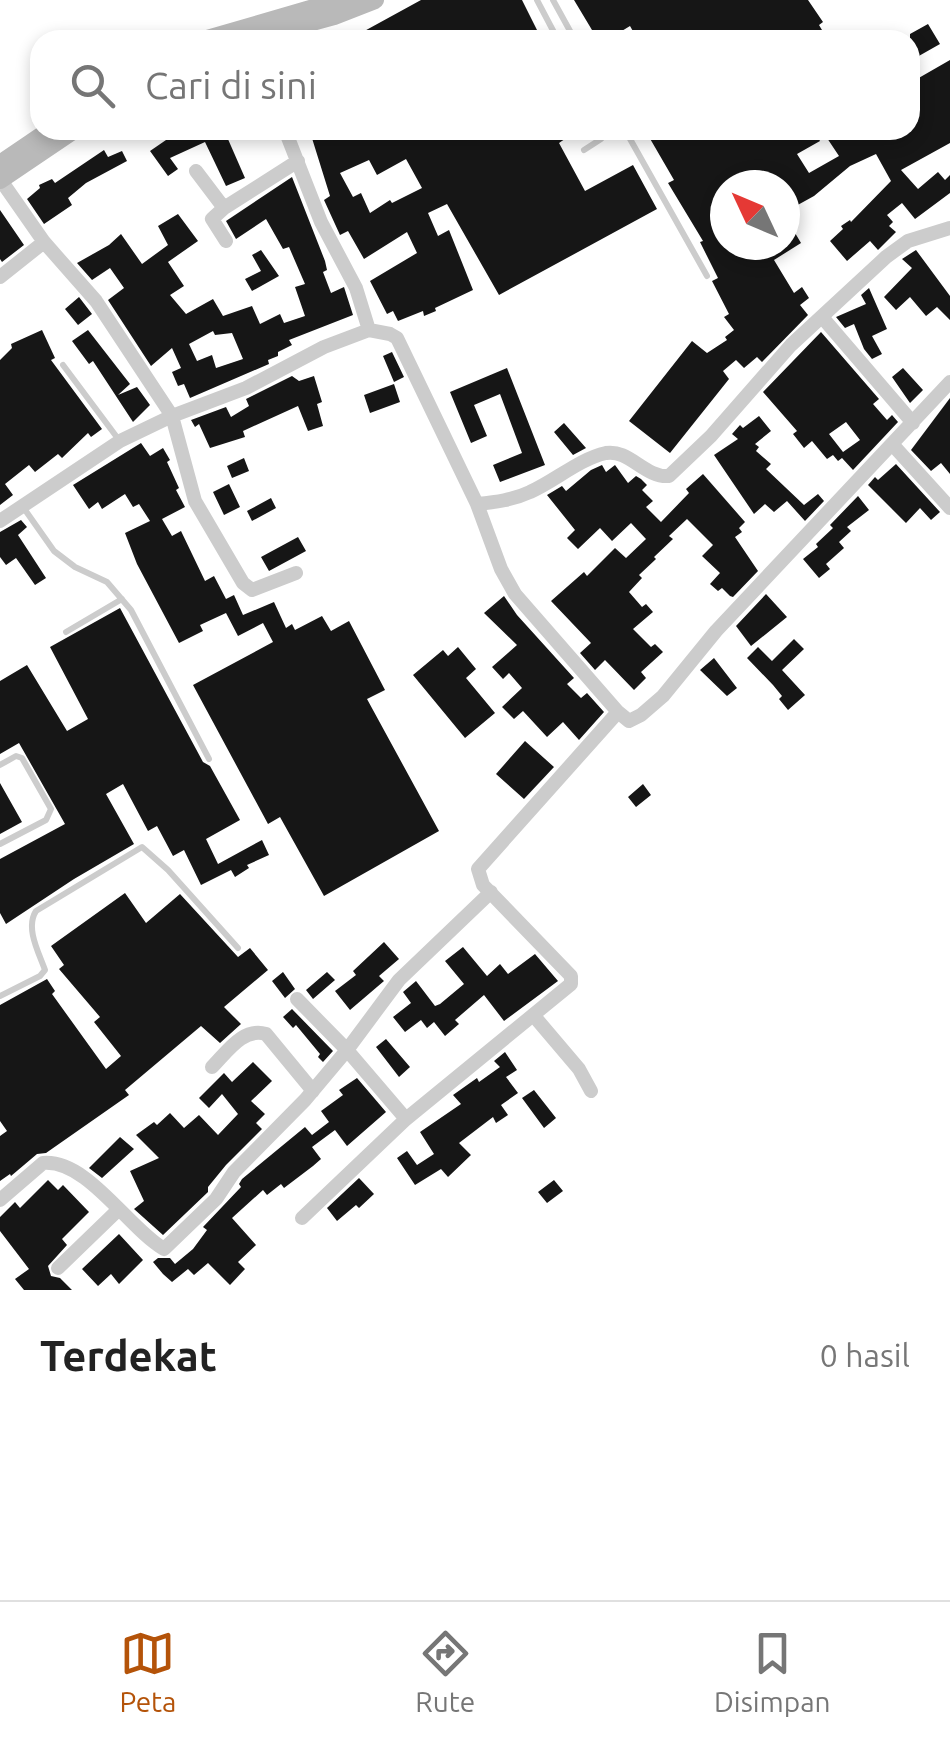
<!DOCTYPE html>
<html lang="id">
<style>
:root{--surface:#fff;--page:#f6f6f6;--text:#222;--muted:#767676;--line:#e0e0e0;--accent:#b45309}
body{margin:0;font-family:Ubuntu,sans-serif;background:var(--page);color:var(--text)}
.compass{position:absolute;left:710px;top:170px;width:90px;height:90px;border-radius:50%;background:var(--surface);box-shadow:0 5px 15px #0003;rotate:314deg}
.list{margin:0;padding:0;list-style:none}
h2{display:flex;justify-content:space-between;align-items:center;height:130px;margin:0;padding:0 40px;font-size:42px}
h2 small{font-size:32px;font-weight:400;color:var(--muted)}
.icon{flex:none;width:55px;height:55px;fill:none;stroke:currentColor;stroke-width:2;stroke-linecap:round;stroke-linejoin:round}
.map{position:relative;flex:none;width:950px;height:1290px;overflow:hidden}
.search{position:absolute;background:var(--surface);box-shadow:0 5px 15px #0003;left:30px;right:30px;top:30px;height:110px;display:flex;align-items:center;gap:25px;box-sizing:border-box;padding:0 35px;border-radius:30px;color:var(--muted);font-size:38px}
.sheet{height:310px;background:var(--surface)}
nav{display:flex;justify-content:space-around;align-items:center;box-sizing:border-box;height:140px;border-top:2px solid var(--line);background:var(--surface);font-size:28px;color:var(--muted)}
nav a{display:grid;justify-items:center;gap:5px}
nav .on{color:var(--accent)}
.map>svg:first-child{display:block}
.building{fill:#161616;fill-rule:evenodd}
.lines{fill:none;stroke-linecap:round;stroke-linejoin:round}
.lane{stroke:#ccc;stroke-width:6}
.street{stroke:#ccc;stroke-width:14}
.secondary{stroke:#b9b9b9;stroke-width:18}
</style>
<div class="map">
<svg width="950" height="1290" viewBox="0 0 950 1290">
<rect width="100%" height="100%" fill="#fff"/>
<path class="building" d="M421,0H522L542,40H348Z
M574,0H808L823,22L819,25L828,40H811L809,36L802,40H638L630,26L607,40H598Z
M928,24L940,44L910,61V34Z
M950,60V143L901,170L918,189L938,172L945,180L950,175V193L915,219L902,203L887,215L893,222L889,226L896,232L878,250L870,241L847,261L830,241L843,229L841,226L850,220L851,222L891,181L876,154L850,166L814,196L785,212V185H725V245H785V216L801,243L774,260L794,293L802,287L809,298L800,305L808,315L762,362L757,357L744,368L736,360L723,371L729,379L670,453L629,421L692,341L707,353L727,340L725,337L734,330L724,317L729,314L712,281L718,278L700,242L703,241L668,183L674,180L645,130H814L820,141L797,154L809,173L839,156L825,135L832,130H864L869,140L887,130H910V83Z
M160,130H224L245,178L226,186L205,142L170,158L178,169L168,176L150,151L166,140Z
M326,130H537L542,138L555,130H578L559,143L585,191L633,165L657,209L499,295L447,204L428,213L438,236L449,230L473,290L435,308L436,311L424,316L423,311L398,321L393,311L387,314L370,281L417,253L407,232L364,259L348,231L340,235L324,200L330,196L311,135ZM406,159L422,188L392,203L390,200L370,213L361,193L353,197L340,173L369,160L377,175Z
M104,150L108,157L122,151L127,161L86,183L68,198L72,205L44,224L27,199L40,188L39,185L52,179L55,183Z
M292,177L325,261L327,270L323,272L331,293L344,287L353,315L289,340L292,345L278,352V356L268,360L269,364L190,398L184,384L178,386L172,372L181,368L172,348L151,366L108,300L124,288L110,268L92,280L77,263L109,245L121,234L142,264L168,245L158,226L178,214L198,241L168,262L184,286L170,295L186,314L213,299L223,316L252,306L260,324L280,314L284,323L305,316L295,287L305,284L289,247L283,249L266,219L236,239L226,221ZM213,331L215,335L232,333L243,359L216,368L212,355L197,361L189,344Z
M0,210L24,245L2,262L0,259Z
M261,250L279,276L252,291L245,279L261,271L252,255Z
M916,250L950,296V320L937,307L926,316L910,297L896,310L884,297L912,268L902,259Z
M869,288L887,329L872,336L882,354L872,359L864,349L854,324L845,328L836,317L866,304L861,295Z
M79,297L92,314L78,325L65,309Z
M42,330L55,358L51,360L102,429L91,437L88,433L62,458L58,454L35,472L29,465L5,484L13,495L0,505V360L12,348L11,344Z
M88,330L130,384L118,395L137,387L150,405L133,422L93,361L89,364L72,341Z
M821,332L879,399L873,404L887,420L892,415L898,422L853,470L842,458L838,461L833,455L827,459L812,441L804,448L793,434L797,431L763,392ZM846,422L860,440L843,452L829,434Z
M392,352L404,377L394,382L383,356Z
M507,368L545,465L500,482L493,465L522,453L500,394L474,405L487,436L471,443L450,392Z
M903,368L923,390L910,403L892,377Z
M292,376L299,381L314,376L322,402L317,404L323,426L308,431L298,406L243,431L245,437L210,448L199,424L195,427L191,420L226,407L231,417L249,406L246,399Z
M394,384L400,402L370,413L364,395Z
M950,398V474L941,463L931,471L911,450Z
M759,416L771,431L755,444L759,447L756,451L771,464L766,469L804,505L818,494L824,501L805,521L787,501L774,512L765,504L754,514L714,455L738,439L732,434L740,425L743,428Z
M564,423L586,448L573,455L554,432Z
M141,443L150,456L163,448L170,460L167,462L179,488L176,490L185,507L162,519L172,536L181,531L205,581L214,576L226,599L234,595L243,615L274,602L286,628L292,624L295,630L322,616L331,631L349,621L385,690L367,699L439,831L324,896L280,817L268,824L193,685L273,642L263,623L238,636L226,613L200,625L203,631L179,643L137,564L125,533L150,521L139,504L133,507L125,494L102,509L98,502L89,509L73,485Z
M244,458L249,471L232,478L227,466Z
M896,464L940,512L931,520L920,508L906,523L868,485L875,477L878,480Z
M602,465L606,472L615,465L628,483L636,476L641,479L647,485L642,490L653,501L646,507L661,522L689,493L686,489L703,474L745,522L739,528L742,532L735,537L758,571L733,597L730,596L722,588L718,591L710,584L720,573L702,556L713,545L687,519L669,536L673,539L654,557L656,559L639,575L642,578L629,592L642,607L646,604L653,612L633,629L651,647L655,644L663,652L641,672L646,678L634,690L605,660L595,670L580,653L591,643L551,601L584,572L587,576L615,548L626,558L646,539L631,523L612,541L600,528L578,549L567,538L575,530L547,495L562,486L566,491L591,470Z
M229,484L240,507L224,515L213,492Z
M858,496L869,510L847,527L851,531L839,542L844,548L826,564L830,569L819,578L803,559L818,547L816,544L833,528L830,525Z
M271,498L276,508L252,521L247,511Z
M21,520L27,527L18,535L46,578L35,585L16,558L6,565L0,557V532Z
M298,537L306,551L269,571L261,557Z
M766,594L787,617L751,646L736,626Z
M504,596L517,615L574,678L567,684L581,698L587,693L604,712L579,740L563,722L547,737L523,711L514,719L502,707L522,688L509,673L503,679L492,667L517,645L484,613Z
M120,608L203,762L210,766L240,820L206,839L218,864L262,840L269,855L247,865L249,868L235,877L231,870L201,885L184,850L173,856L157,826L148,831L123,784L106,794L134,844L74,879L6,924L0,913V859L65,824L19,743L0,754V681L27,665L67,731L88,719L50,647Z
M794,639L804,649L782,670L805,695L788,710L779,699L782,696L773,685L747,658L758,647L772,661Z
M458,647L476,669L466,678L495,713L465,738L413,675L443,650L448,656Z
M714,658L737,688L727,696L700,670Z
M525,741L554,767L524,799L496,774Z
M0,783L22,822L0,834Z
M643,784L651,795L636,807L628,797Z
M125,893L146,923L180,894L238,957L250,948L268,970L224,1007L241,1024L220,1043L201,1026L125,1090L129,1095L46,1153L37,1154L11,1176L10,1174L0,1181V1136L7,1131L0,1121V1005L47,979L55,991L52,994L106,1069L121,1056L94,1022L100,1017L59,969L64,965L51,946Z
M384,942L399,959L379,976L384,981L350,1010L335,991L356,975L353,971Z
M463,947L487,976L500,964L508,974L535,954L558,981L504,1021L484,995L455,1020L459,1024L445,1036L434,1022L427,1028L421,1020L405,1032L393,1017L411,1003L403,992L416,981L435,1006L440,1004L464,984L445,961Z
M283,972L295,989L285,998L272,981Z
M327,972L335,980L313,999L306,990Z
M292,1009L333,1051L323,1062L318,1057L320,1054L296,1025L293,1028L283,1017Z
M386,1039L410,1067L399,1077L376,1047Z
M505,1052L517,1070L506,1077L518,1093L501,1105L508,1115L496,1123L493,1117L459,1143L471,1155L448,1177L441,1169L415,1185L397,1158L407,1151L417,1165L434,1154L420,1132L461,1104L453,1095L477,1078L479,1082L500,1067L494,1061Z
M253,1062L272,1081L251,1101L265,1114L256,1123L262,1129L226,1165L208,1187V1192L163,1235L134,1209L144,1201L130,1171L159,1158L136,1135L154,1122L157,1125L170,1113L184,1128L199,1115L218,1135L238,1114L222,1094L209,1108L199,1098L224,1073L232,1082Z
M357,1078L386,1112L347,1146L335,1130L312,1147L321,1159L313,1166L284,1188L281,1184L267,1195L263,1190L232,1218L256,1245L238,1262L245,1269L230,1285L208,1263L194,1275L188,1269L172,1282L163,1274L153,1262L158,1258H170L175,1264L193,1249L207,1230L203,1227L241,1187L239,1184L242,1179L305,1127L312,1135L329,1122L321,1111L343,1095L339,1090Z
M534,1090L556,1118L544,1128L522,1098Z
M120,1137L134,1149L102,1178L89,1168Z
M359,1178L374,1194L359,1208L356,1205L337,1221L327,1208Z
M48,1180L58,1190L63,1185L89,1212L62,1239L67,1245L48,1266L51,1276L60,1278L72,1290H24L15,1279L29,1269L0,1231V1217L15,1202L20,1208Z
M554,1180L563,1191L547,1203L538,1192Z
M119,1234L143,1260L119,1284L111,1274L98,1286L82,1269Z"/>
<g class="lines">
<path class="lane" d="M537,0L558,40
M553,0L575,40
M625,130L707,276
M584,150L601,139L609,130
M63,365L119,440
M23,507L54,551L75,567L107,582L131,610L209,759
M66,632L122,599
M0,765L16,756L22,758L51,809L46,820L0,844
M0,996L40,976L45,970C39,953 25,928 36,911L142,847L168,870L238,948"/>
<path class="street" d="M285,130L321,222L356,288L369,330L390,334L397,338L477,504C496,502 513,500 530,492C555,481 579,459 606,453C629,449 645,478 669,476L711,436L791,345L886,257L908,241L950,228
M196,171L224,208L212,219L226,241
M0,179L44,242L96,301L172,416L195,501L243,583L252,590L296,573
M224,208L298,161
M0,277L44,242
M822,317L913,423
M892,444L950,508
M0,521L120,441L172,416L246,388L324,347L369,330
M618,712L629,721L641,715L663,696L716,631L950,382
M297,999L347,1050L399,980L491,892
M534,1016L579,1069L591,1091
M212,1067C227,1052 243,1027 266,1034L313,1091
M0,1200L43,1163C87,1159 128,1228 164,1249L216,1199L234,1172L305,1100L347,1050L406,1119L571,984V976L483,885L478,869L618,712L515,594L501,569L477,504
M302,1218L406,1119
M58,1268L118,1210"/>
<path class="secondary" d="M204,40L341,0
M246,40L334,16L375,0
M0,164L50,130
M0,180L74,130"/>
</g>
</svg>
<svg class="compass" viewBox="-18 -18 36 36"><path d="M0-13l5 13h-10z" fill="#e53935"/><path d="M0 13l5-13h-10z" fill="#767676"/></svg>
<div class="search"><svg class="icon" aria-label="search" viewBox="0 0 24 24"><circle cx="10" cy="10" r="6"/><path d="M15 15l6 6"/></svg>Cari di sini</div>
</div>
<section class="sheet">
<h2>Terdekat<small>0 hasil</small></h2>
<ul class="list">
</ul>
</section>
<nav>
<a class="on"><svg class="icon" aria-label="map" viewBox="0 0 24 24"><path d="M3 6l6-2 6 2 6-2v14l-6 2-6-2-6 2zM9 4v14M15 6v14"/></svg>Peta</a>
<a><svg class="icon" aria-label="directions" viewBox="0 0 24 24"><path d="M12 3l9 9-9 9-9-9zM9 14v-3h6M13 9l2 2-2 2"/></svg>Rute</a>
<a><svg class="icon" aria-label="saved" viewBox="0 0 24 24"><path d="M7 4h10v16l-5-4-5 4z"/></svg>Disimpan</a>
</nav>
